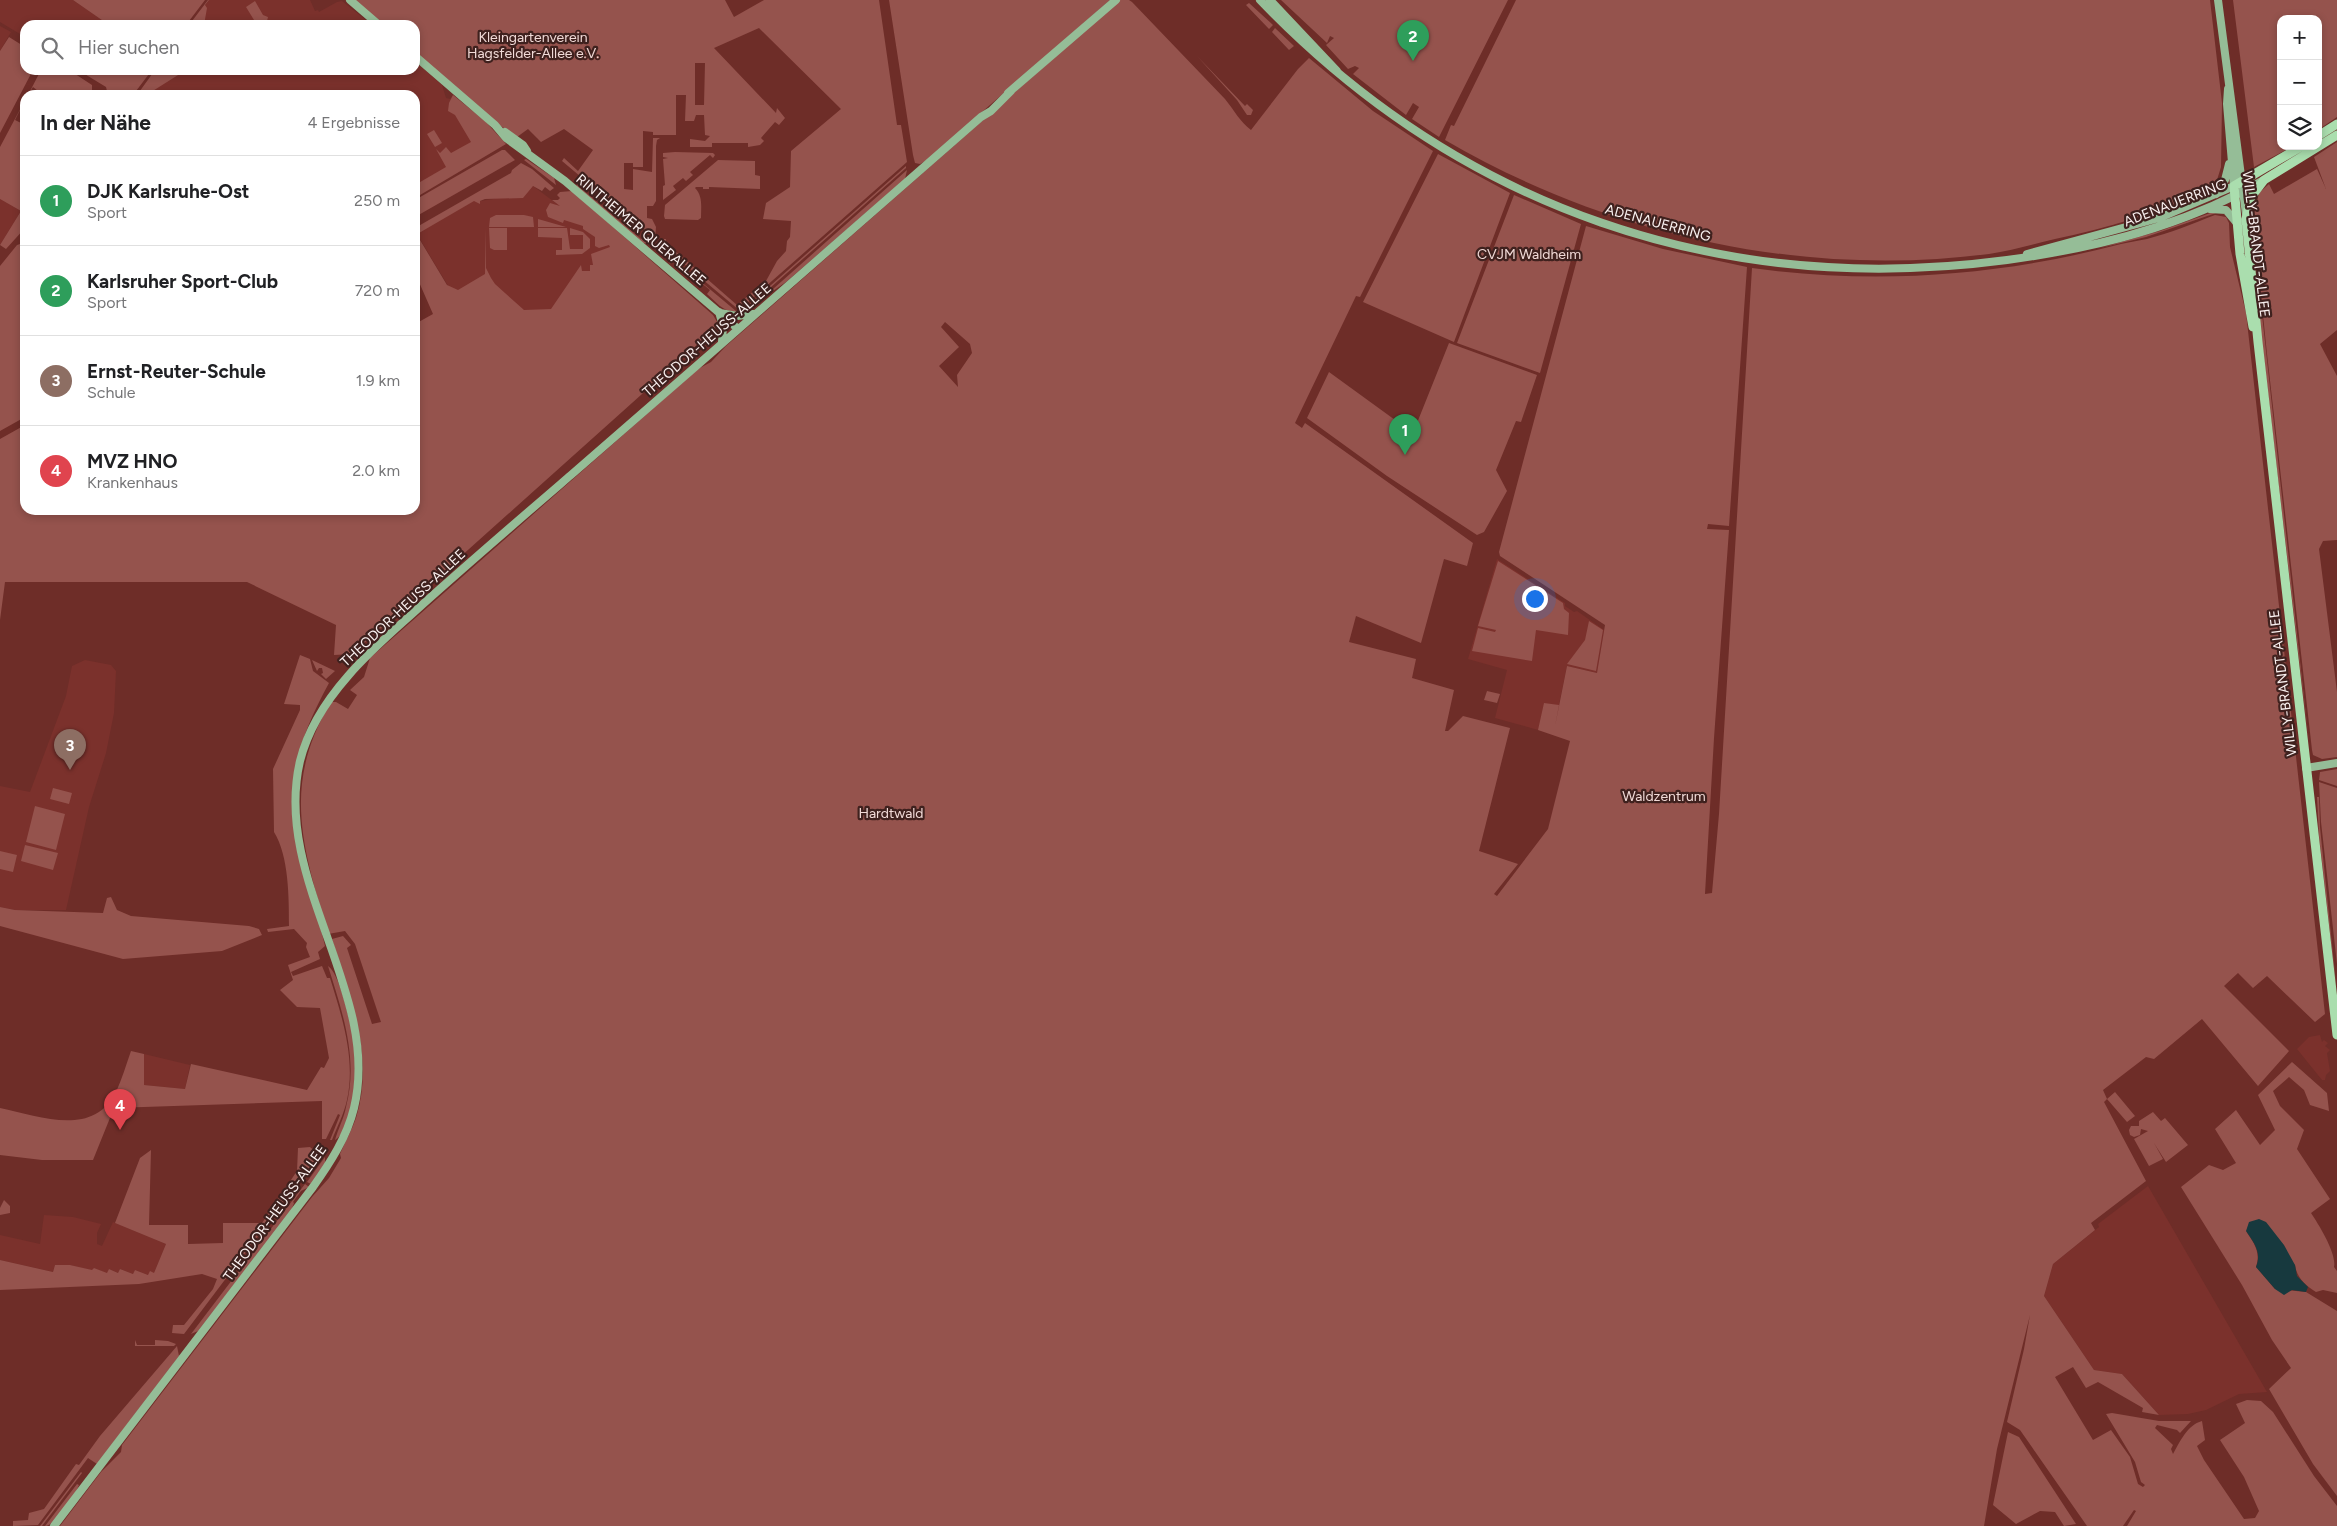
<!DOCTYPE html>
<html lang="de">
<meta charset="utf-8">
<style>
:root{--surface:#fff;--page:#f2f2f2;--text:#202124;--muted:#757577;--line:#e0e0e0;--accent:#366d76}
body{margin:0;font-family:Figtree,sans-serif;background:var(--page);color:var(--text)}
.controls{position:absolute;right:15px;top:15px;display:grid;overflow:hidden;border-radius:10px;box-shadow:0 2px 8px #0003}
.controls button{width:45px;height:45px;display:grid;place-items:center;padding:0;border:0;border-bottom:1px solid var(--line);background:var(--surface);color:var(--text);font:25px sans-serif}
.you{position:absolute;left:1534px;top:598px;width:18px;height:18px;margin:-12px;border:4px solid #fff;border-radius:50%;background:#1a73e8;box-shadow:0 0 0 8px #1a73e833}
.badge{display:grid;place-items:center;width:32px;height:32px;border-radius:50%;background:var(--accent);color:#fff;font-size:16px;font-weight:700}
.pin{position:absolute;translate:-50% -41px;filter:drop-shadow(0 1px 2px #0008)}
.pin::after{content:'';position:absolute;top:26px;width:18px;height:15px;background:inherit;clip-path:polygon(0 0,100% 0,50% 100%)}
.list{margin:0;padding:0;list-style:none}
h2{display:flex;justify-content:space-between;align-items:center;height:65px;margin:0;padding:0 20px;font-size:21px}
h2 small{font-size:16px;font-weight:400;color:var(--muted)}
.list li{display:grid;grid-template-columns:32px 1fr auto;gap:15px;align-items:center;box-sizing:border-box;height:90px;padding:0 20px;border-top:1px solid var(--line)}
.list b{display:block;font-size:19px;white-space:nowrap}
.list p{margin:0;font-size:16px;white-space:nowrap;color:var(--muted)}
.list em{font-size:16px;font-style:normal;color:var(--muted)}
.icon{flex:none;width:28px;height:28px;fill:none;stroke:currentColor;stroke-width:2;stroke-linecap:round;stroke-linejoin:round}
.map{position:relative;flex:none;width:2337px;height:1526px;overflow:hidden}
.search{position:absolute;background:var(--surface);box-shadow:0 2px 8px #0003;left:20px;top:20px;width:400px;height:55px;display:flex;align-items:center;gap:12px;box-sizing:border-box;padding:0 18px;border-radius:15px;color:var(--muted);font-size:19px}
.panel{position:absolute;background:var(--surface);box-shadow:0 2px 8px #0003;left:20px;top:90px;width:400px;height:425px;border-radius:15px}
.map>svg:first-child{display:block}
.built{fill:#7b312c}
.green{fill:#95534d;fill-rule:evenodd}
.water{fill:#17393e}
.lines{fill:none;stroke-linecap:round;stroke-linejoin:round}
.secondary{stroke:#95bd97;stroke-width:8}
.primary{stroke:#aadeae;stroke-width:9}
.labels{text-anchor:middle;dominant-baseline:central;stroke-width:4.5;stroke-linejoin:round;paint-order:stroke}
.park-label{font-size:14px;fill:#f1dad7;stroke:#3f211e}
.street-label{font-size:14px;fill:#faf1f0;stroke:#3f211e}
</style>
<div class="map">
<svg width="2337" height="1526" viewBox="0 0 2337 1526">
<rect width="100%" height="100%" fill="#6e2d28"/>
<path class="built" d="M0,0H73L109,25H25V37L0,22Z
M209,0H310L315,11L318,10L319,12L337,2L342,1L372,25H190Z
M0,26L11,32L0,51Z
M415,61L442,85L446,98L450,99L453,95L505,142L415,195V95H137L156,70H415Z
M533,186L557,204L561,199L616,246L553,320L453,294L415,231L480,195V201L493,199Z
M0,199L21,211L0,245Z
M1497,559L1565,603V606L1574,612L1577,611L1604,630L1597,673L1567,666L1553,734L1495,718L1507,670L1468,659Z
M85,660L111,665L116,671L114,713L106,753L89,807L66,910H15L0,907V786L30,792L66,696L72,666Z
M2320,1035L2322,1042L2324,1040L2328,1043L2325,1046L2330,1050L2327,1053L2330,1071L2326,1075L2325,1080H2322L2297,1049L2309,1037Z
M144,1054L190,1065L185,1089L144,1085Z
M2148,1186L2267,1392L2239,1394L2206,1410L2188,1414L2159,1415L2122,1374L2094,1370L2044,1296L2053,1264L2099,1227L2098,1224Z
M44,1215L73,1217L101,1224L97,1233V1244L102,1246L113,1222L166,1244L154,1273L148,1275L135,1270L133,1274L120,1269L118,1273L109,1269L108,1274L94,1268L93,1271L70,1265H55L53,1272L0,1260V1235L40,1244Z"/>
<path class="green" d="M73,0H205L186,25H109Z
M208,0H218H209L205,5L207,8L204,25H189Z
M353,0H725L734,17L764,0H879L897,125H901L907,162L739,310L664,247V239H666V247L672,251L674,250L737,305L766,281L777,261L786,251L787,241L790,237L791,221L763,219L766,203L790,187L791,151L841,109L759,28L714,48L776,113L777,108L785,118L779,125L775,122L761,138L764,141L760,145L748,147V143H712V147H690V139L705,141L710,136L705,135L704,115H696L694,121H685L686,95H676V135H653V132L643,131V167H633V163H624V189L633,190V169L652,172L653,138H660L657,140L656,146V201L653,206H647V218L652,219L656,227L655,239L562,161L564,158L578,171L593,150L564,129L541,142L528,129L517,137L495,122L415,53V25H383ZM695,63H705L704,105H695Z
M889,0H1110L927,160L920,164L915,163L913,155Z
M1120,0H1129L1132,2L1225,99C1234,110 1240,122 1251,130L1298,69L1309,58L1373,111L1433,151L1360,297L1356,296L1295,423L1302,428L1305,423L1473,543L1467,566L1444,559L1421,643L1356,616L1349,642L1416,659L1412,678L1454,690L1445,731H1448L1463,716L1510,728L1479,851L1518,864L1494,894L1497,896L1548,829L1570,741L1538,730L1544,703L1559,705L1555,726L1567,666L1597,673L1605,625L1500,556L1499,552L1586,226L1663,249L1747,267L1729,526L1708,524L1707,529L1729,530L1714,738L1705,894L1712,893L1719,814L1752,268C1877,285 2000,276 2121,244C2129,242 2138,241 2147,239C2170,233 2192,224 2215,215L2226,217L2229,223L2230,247L2246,313L2325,1014L2315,1022L2267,976L2253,988L2238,973L2224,986L2289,1051L2258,1086L2202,1019L2154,1059L2146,1057L2103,1090L2107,1099L2115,1092L2135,1116L2127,1122L2107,1099L2104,1102L2146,1181L2091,1223L2095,1230L2053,1264L2044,1296L2094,1370L2122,1374L2159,1415L2142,1412L2143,1408L2098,1382L2086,1388L2073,1367L2055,1377L2093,1440L2111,1430L2130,1457L2138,1484L2143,1487L2145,1485L2141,1482L2135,1462L2106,1414L2112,1413L2159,1421H2191L2180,1433L2177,1430L2157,1425L2155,1428L2173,1445L2171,1449L2173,1454C2180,1442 2187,1425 2202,1421L2205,1440L2197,1446L2204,1460L2244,1519L2255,1518L2259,1511L2244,1477L2220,1440L2245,1423L2236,1404L2247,1400L2261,1401L2273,1412L2314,1476L2337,1506V1526H2127L2136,1511L2134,1510L2123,1526H2087L2020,1430L2007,1422L2024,1349L2030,1315L1997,1449L1984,1526H60L101,1472L121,1452L122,1445L312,1197L329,1178L341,1158L340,1154C345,1142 352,1130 356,1118C375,1057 350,997 332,939L343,936L351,945L347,948L372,1024L381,1022L355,944L345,931L328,934C303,848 281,785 331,702H336L348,709L357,695L350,690L364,677L370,658L698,369L711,362L726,346ZM945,322L970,344L972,353L957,375L958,387L939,366L959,347L941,327Z
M1281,0H1508L1439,137L1412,119L1419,107L1413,103L1406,115L1353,74L1359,68L1355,66L1348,69L1326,45L1334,38L1330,36L1327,43Z
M1516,0H2210L2222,103L2221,167L2217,180L2207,190C2159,213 2107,228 2055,239C2034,244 2011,251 1989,254C1801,278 1608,235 1445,140L1451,125L1454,126Z
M2233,0H2337V117L2318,130V19H2281V146H2293L2254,167Z
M255,1L263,15L268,17L267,21L264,25H257L246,7Z
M1249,3L1273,25L1269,29L1246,5Z
M1275,28L1294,46L1289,50L1272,32Z
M9,37L25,47V70H33L0,133V51Z
M1197,56L1245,106L1247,104L1253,110L1251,115H1247L1237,100Z
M41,70H69L92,85V95H43L33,87L28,95Z
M84,70H152L133,95H108L106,87L83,73Z
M155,70H186L148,94L137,95Z
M453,95L485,121L506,144L415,198V185L446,167L436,149L440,153L446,147L451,153L471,142L455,115L448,111L449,103Z
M25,100L15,120L25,125V228L6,249L0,245L21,211L0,199V147Z
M434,130L442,143L435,147L427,134Z
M2337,142V330L2320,344L2337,376V540L2323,541L2319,549L2337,692V757L2322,759L2313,755L2312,750L2267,354L2253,218L2259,193L2269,184L2274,194L2317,169L2326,189L2314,157Z
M502,150H505L515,160L415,217V200Z
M675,152L713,153L715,155L713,158L710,155L690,172L693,175L686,181L683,178L673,186L676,190L663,200V186L665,185L663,159L668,158L663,157V153Z
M1438,154L1510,193L1454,342L1363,302Z
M526,159L554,178L556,185L524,160Z
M718,160L755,161V175L760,176V189L709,187V189H703V187H696L695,188C703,196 701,207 701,218L698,220L665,219L664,216L665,205Z
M521,163L532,169L554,188L550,191L545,187L542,191L533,186L523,198L485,199L480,201V204L474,201L419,233L420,240L447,285L458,290L485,274L486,228V268L491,278L495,284L524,310L551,309L581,265L582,271H590V265H593L591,254L610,247L609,245L599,248L595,246V237L583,229V226L564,220L563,223L548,217L546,210L550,203L560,206L552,200H558L560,198L557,195L560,192L572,191L713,315L719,325L352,654L334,655L336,625L247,582H5L0,620V439L25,425V510H415V324L433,314L415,273V228L511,173L512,170Z
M906,166V168L745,310V308Z
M907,170L905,179L786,282L764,297Z
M577,185L641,239L644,238L651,244L642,243L575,187Z
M1514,195L1581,224L1540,373L1457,343Z
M2213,212L2216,213L2146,237L2100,248L2160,231Z
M496,215H524L533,217L534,227H489L490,218Z
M538,219L566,227H538Z
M489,228H507V250H494L490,248Z
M538,228H567L570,249H583V235H570V228L583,232L590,239V248L582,254L556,255V250H562V238L538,237Z
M25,235V417L0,431V266L17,245L20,244Z
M663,250L736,311L737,312C724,313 716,302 707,294L710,290L673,260L670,264Z
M2257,278H2258L2310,752L2258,308Z
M1449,343L1537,375L1521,422L1516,421L1496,470L1507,491L1484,532L1477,535L1387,476L1307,418L1329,372L1413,433Z
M1498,561L1563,603L1564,609L1569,613L1568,635L1536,630L1532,661L1472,651L1478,628L1495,632L1496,630L1478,626Z
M1589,621L1603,630L1596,671L1567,664L1585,640Z
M300,655L310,659L313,671L329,683C290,754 283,801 305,880C312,902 320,923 325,946L318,952L320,959L291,972L293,976L322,966L327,978H330C342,1017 356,1059 347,1100C344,1114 337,1127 332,1140H330L340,1115L338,1114L326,1139H322V1101L114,1108L93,1160H42L0,1155V1108C39,1116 93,1138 116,1092C122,1079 126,1065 131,1051L144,1054V1085L185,1089L191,1064L307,1090L321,1067L324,1068L329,1058L320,1008L297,1007L280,990L293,980L288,965L310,957L306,947L307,943L294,929L268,932L267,929L289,926C289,898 289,856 274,832L273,769L300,710V705L284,704Z
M312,660L333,670L335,671L326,679L321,674L323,673L322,668H319L317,671Z
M1487,691L1500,694L1497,703L1484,700Z
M2337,769V786L2319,780L2320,772Z
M2319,782L2337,788V964L2321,822Z
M53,788L72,793L69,804L50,799Z
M2317,797H2319L2320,827L2337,994L2319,836Z
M35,806L65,814L56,850L26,842Z
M25,845L58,853L53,870L21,861Z
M0,851L17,855L13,872L0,869Z
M111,897L117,910L131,916L249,926L259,929L262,935L222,951L123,959L0,926V907L15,910L103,913L107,898Z
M328,966C342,975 355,1042 356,1060C357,1079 352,1130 335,1140C338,1129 344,1118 346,1107C359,1059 342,1011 328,966Z
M2292,1062L2327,1093L2329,1111L2310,1105L2304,1090L2289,1077L2273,1091L2280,1106L2304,1130L2297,1149L2330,1199L2311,1213C2319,1225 2337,1254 2334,1267L2337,1271V1293L2323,1290L2316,1292C2305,1285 2297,1278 2295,1265L2246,1231C2254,1243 2261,1252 2256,1267L2275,1289L2306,1292L2337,1311V1496L2313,1464L2269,1389L2291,1368L2272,1340L2242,1285L2181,1187L2209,1165L2223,1170L2236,1163L2215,1129L2236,1110L2260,1145L2275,1130L2258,1095Z
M2153,1112L2161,1121L2165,1118L2188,1145L2166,1162L2154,1143L2163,1159L2149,1166L2134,1139L2148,1131L2141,1129L2140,1135L2134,1137L2130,1135L2129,1130L2131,1126H2139V1121Z
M310,1147L319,1155L184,1334L172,1333L173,1325H184L213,1289L217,1279L202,1274L139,1284L0,1290V1260L53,1272L55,1265H70L92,1270L94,1268L107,1273L109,1269L118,1273L120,1269L133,1274L135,1270L148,1275L150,1271L154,1273L166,1244L115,1223L140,1158L151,1150L149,1225H188V1244L223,1243V1223H262L297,1171L298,1148Z
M325,1157V1164L311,1184L307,1182Z
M305,1184L309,1187L301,1191L293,1202L294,1203L291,1211L198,1331L191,1334Z
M4,1200L10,1206V1213L0,1215V1208Z
M135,1340L137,1345H155V1340L168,1341L176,1344L174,1346H135Z
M177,1346L179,1356L97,1464L88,1458L38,1525L13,1526V1521L28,1520L29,1513L44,1509L76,1464L79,1465L100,1436Z
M2008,1432L2019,1437L2076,1524L2064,1526L2055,1512L2040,1511L2016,1524L1993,1505Z
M81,1472L82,1473L42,1526H40Z
M77,1484L79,1485C75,1495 55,1526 45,1526Z"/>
<path class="water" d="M2259,1219L2266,1222L2284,1245L2295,1265L2297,1276L2308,1287L2306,1292L2292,1290L2284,1295L2275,1289L2256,1267C2262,1252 2254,1243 2246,1231L2249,1222Z"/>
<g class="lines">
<path class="secondary" d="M350,0L379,25
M1260,0C1461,209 1720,298 2007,260C2096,248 2184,226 2262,181
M1270,0L1337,71
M2218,0L2246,214
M415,56L495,125L506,138L565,181L737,328
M1008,93L1116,0
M505,132L523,145L527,151
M2216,194L2225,180L2229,164
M2210,209L2226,210L2236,222
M2027,254L2159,218L2234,186L2227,104L2228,89
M719,312L723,326L722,342
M720,313L737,316L753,314
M2306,768L2337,763
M54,1526L313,1187C330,1163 347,1137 354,1108C382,993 272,881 300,761C308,729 326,701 348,676C370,650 398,627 423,604C472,560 521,518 571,475C708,356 844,237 981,117L991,111L1011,91"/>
<path class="primary" d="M2337,135L2264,180L2251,197L2246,219L2258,342L2337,1035
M2318,136L2337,124
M2253,327L2240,254L2234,186L2302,146"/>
</g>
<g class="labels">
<g class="park-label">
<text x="533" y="37">Kleingartenverein<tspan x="533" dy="16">Hagsfelder-Allee e.V.</tspan></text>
<text x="1529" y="254">CVJM Waldheim</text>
<text x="1664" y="796">Waldzentrum</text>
<text x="891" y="813">Hardtwald</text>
</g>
<g class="street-label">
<text transform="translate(2175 203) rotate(-21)">ADENAUERRING</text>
<text transform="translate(1658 223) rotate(15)">ADENAUERRING</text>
<text transform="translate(641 230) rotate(40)">RINTHEIMER QUERALLEE</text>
<text transform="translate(2256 244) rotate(83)">WILLY-BRANDT-ALLEE</text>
<text transform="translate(707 340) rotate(-41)">THEODOR-HEUSS-ALLEE</text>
<text transform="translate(403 608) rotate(-43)">THEODOR-HEUSS-ALLEE</text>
<text transform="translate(2283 683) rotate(-97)">WILLY-BRANDT-ALLEE</text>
<text transform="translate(275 1213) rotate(-54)">THEODOR-HEUSS-ALLEE</text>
</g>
</g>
</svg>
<div class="controls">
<button>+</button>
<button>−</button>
<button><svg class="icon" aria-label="layers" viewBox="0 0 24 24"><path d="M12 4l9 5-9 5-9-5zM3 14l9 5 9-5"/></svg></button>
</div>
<div class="you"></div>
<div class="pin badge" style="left:1405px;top:455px;background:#2e9e5b">1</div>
<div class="pin badge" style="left:1413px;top:61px;background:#2e9e5b">2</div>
<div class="pin badge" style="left:70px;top:770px;background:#8d6e63">3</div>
<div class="pin badge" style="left:120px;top:1130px;background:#e0444e">4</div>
<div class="search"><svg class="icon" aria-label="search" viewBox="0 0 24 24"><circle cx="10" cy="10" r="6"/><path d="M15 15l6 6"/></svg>Hier suchen</div>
<section class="panel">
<h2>In der Nähe<small>4 Ergebnisse</small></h2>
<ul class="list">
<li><span class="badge" style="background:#2e9e5b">1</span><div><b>DJK Karlsruhe-Ost</b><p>Sport</p></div><em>250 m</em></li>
<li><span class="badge" style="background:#2e9e5b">2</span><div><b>Karlsruher Sport-Club</b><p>Sport</p></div><em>720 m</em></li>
<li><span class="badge" style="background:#8d6e63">3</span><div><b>Ernst-Reuter-Schule</b><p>Schule</p></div><em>1.9 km</em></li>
<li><span class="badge" style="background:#e0444e">4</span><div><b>MVZ HNO</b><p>Krankenhaus</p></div><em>2.0 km</em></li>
</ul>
</section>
</div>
